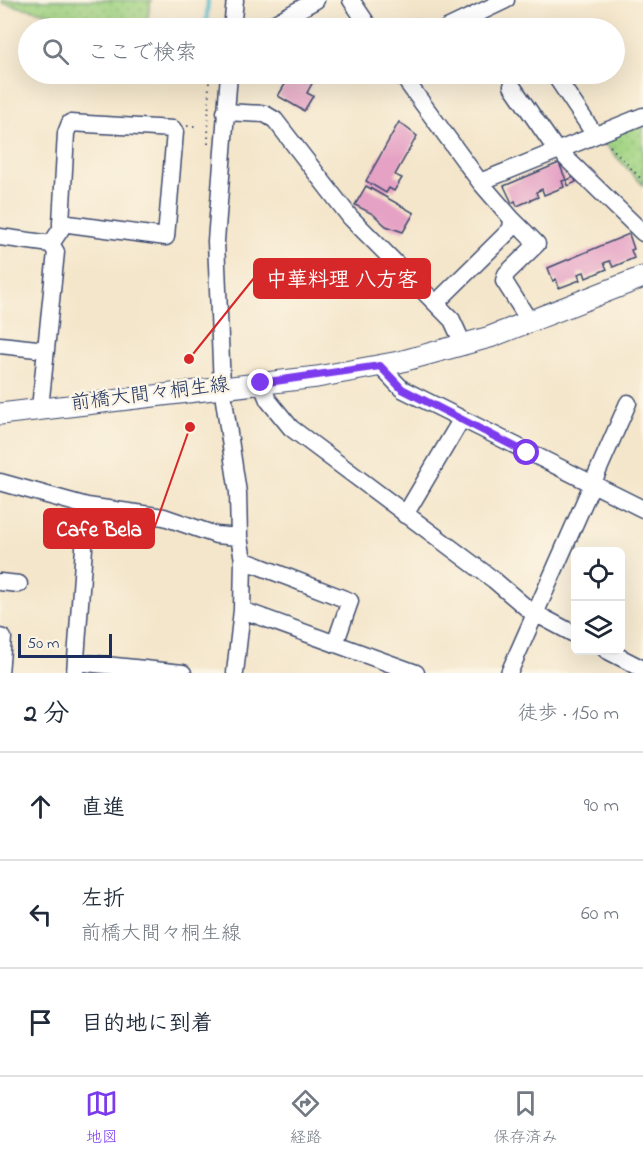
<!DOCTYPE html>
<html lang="ja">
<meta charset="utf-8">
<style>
:root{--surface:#fff;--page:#f6f6f7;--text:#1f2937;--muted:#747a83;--line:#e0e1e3;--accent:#7c3aed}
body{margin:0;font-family:"Indie Flower","Klee One",sans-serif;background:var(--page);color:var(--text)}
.controls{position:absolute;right:18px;bottom:18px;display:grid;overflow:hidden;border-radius:9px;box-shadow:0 6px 24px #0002}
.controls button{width:54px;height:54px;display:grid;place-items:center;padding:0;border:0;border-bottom:2px solid var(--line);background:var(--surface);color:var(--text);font:30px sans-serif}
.scale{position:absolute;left:18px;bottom:15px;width:94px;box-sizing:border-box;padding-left:6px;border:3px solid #1b2f5e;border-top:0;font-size:16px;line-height:21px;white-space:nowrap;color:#1b2f5e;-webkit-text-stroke:4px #fcf5e5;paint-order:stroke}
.stop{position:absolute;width:18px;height:18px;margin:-14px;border:4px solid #7c3aed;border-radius:50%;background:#fff}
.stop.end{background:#7c3aed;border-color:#fff;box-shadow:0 2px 6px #0008}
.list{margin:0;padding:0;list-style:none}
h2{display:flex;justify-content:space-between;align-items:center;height:78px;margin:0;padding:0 24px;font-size:26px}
h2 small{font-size:20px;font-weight:400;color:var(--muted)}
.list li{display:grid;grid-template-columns:39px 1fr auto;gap:18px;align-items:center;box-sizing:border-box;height:108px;padding:0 24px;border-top:2px solid var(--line)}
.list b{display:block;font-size:22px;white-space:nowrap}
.list p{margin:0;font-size:20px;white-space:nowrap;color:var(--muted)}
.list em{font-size:20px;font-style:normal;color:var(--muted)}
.icon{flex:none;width:33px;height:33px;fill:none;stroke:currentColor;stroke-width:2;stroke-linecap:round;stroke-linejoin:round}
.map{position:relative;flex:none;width:643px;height:673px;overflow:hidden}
.search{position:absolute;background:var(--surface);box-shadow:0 6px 24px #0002;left:18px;right:18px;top:18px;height:66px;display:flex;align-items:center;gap:15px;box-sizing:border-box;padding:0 21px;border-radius:33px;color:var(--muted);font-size:22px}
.sheet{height:402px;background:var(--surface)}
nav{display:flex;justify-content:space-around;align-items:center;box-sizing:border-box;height:84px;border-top:2px solid var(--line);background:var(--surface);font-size:16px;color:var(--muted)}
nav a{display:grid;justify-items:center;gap:3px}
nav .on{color:var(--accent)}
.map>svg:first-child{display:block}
.park{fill:url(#park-dots);stroke:#5e8270;stroke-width:1.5}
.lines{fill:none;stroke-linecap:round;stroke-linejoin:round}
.stream{stroke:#52bad0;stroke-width:4}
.building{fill:#e5a2c5}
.minor-casing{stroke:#3c4a6e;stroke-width:19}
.major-casing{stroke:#3c4a6e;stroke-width:23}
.path{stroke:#3c4a6e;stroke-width:2;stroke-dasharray:1.5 4.5;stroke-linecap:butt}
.minor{stroke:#fff;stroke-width:16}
.major{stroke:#fff;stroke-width:21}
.route{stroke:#7c3aed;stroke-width:8}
.labels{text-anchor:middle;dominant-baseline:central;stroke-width:5;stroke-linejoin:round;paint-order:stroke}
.street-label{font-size:20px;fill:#1b2f5e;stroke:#fcf5e5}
.leader{fill:none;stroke:#d62828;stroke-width:2}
.callout-dot{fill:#d62828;stroke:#fcf5e5;stroke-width:2}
.callout{fill:#d62828;stroke:#d62828;stroke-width:2}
.callout-label{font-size:21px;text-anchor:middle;font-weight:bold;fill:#fff}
</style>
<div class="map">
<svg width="643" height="673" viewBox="0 0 643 673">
<defs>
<pattern id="park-dots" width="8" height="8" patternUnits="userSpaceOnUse" patternTransform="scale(1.5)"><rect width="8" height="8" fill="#a2d483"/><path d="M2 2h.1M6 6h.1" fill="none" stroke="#8bb674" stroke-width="1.8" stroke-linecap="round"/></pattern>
</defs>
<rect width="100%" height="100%" fill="#fcf5e5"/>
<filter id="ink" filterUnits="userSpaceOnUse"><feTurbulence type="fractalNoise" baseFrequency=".0167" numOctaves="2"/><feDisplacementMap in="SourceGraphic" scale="12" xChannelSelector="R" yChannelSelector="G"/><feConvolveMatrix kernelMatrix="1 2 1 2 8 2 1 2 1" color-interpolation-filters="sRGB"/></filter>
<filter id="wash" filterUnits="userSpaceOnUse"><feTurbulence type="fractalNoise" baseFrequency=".008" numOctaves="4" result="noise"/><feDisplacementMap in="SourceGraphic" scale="24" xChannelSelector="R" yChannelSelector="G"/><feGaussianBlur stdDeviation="1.35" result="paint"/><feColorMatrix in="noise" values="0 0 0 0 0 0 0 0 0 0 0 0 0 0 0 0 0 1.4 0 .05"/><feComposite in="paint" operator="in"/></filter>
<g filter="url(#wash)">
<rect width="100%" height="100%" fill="#f4e6cb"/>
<path class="park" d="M2,0H151L146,28H115L2,3Z
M643,122V185L600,139Z"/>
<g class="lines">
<path class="stream" d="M206,28L208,0"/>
</g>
<g id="blocks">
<path class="building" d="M291,74H317L307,93L313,96L304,111L278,96Z
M399,122L417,136L395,175L402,178L394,191L389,188L386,193L366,181Z
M559,163L566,180L562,181L564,187L544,195L542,189L536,192L538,197L517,206L515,201L512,203L504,186Z
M574,177L576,182L568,186L567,180Z
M366,186L414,213L403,232L386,226L373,214L355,205Z
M629,234L634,249L631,250L634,258L613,267L610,261L604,263L607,269L586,278L584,272L578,274L580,280L559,288L556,279L553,281L548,268Z"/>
</g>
</g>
<g filter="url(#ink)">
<use href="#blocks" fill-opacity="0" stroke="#3c4a6e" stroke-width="1.5"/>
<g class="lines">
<g class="minor-casing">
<path id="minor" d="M351,0L370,28
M232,28L235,0
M266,28L316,0
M447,28L506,0
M229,74L216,241L222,387L238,493L239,537L243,560L242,610L235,673
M401,74L480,182L512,219L511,229L436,303
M554,74L595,135
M512,86L557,151
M225,112L265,114L275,120L350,217L452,320L464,346
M561,149L566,158L643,233
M480,182L643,116
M512,219L537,244L506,274L504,281L530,322
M0,237L51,244L56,252L40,408
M51,244L61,229V223L66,133L70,123L173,129L175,132L166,237L61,223
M0,345L46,350
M380,366L402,389L643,509
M261,383L268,400L291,428L494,580L529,610L576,635
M0,482L87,506L164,517L216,535L239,537
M405,515L461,420
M243,560L350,601L335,644
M0,582L19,584
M242,610L416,673
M0,637L3,638L0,673
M606,650L643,669
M76,662L183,673
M75,673L87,506
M509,673L628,403"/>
</g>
<g class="major-casing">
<path id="major" d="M0,414L317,377L399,362L490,337L643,277"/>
</g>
<path class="path" d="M187,126H197
M208,144L209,78
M610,146L643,181"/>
<use href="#minor" class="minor"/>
<use href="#major" class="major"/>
</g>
</g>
<g class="lines" filter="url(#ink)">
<path class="route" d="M261,383L380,366L402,389L527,453"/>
</g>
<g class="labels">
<g class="street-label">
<text transform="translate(150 395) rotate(-7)">前橋大間々桐生線</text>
</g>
</g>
<path class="leader" d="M189 359L254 278M190 427L154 529"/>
<g class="callout-dot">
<circle cx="189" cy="359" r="6"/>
<circle cx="190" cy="427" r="6"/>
</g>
<g class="callout">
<rect x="254" y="259" width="176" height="39" rx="6"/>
<rect x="44" y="509" width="110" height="39" rx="6"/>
</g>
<g class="callout-label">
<text x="342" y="286">中華料理 八方客</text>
<text x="99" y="536">Cafe Bela</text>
</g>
</svg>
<div class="controls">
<button><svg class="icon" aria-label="locate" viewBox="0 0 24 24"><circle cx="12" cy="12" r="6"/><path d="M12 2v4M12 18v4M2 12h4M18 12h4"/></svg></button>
<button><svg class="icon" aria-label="layers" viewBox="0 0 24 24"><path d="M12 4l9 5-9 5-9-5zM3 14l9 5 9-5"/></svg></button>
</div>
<div class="scale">50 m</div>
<div class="stop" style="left:527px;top:453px"></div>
<div class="stop end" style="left:261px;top:383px"></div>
<div class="search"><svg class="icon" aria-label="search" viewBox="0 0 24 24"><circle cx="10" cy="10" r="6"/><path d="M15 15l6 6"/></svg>ここで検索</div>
</div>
<section class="sheet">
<h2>2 分<small>徒歩 · 150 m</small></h2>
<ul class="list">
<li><svg class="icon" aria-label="ahead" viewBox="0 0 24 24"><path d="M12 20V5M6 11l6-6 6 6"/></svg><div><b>直進</b></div><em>90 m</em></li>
<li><svg class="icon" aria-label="left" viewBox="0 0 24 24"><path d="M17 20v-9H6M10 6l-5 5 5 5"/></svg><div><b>左折</b><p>前橋大間々桐生線</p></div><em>60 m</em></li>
<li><svg class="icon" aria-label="arrive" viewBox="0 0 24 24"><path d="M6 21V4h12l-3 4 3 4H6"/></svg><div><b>目的地に到着</b></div></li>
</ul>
</section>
<nav>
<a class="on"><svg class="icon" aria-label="map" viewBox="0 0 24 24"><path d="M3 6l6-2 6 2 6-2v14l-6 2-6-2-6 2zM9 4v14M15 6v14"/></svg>地図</a>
<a><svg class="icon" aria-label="directions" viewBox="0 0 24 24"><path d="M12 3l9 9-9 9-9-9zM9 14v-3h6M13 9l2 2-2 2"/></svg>経路</a>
<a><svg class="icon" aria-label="saved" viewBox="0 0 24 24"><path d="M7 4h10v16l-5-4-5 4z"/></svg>保存済み</a>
</nav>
